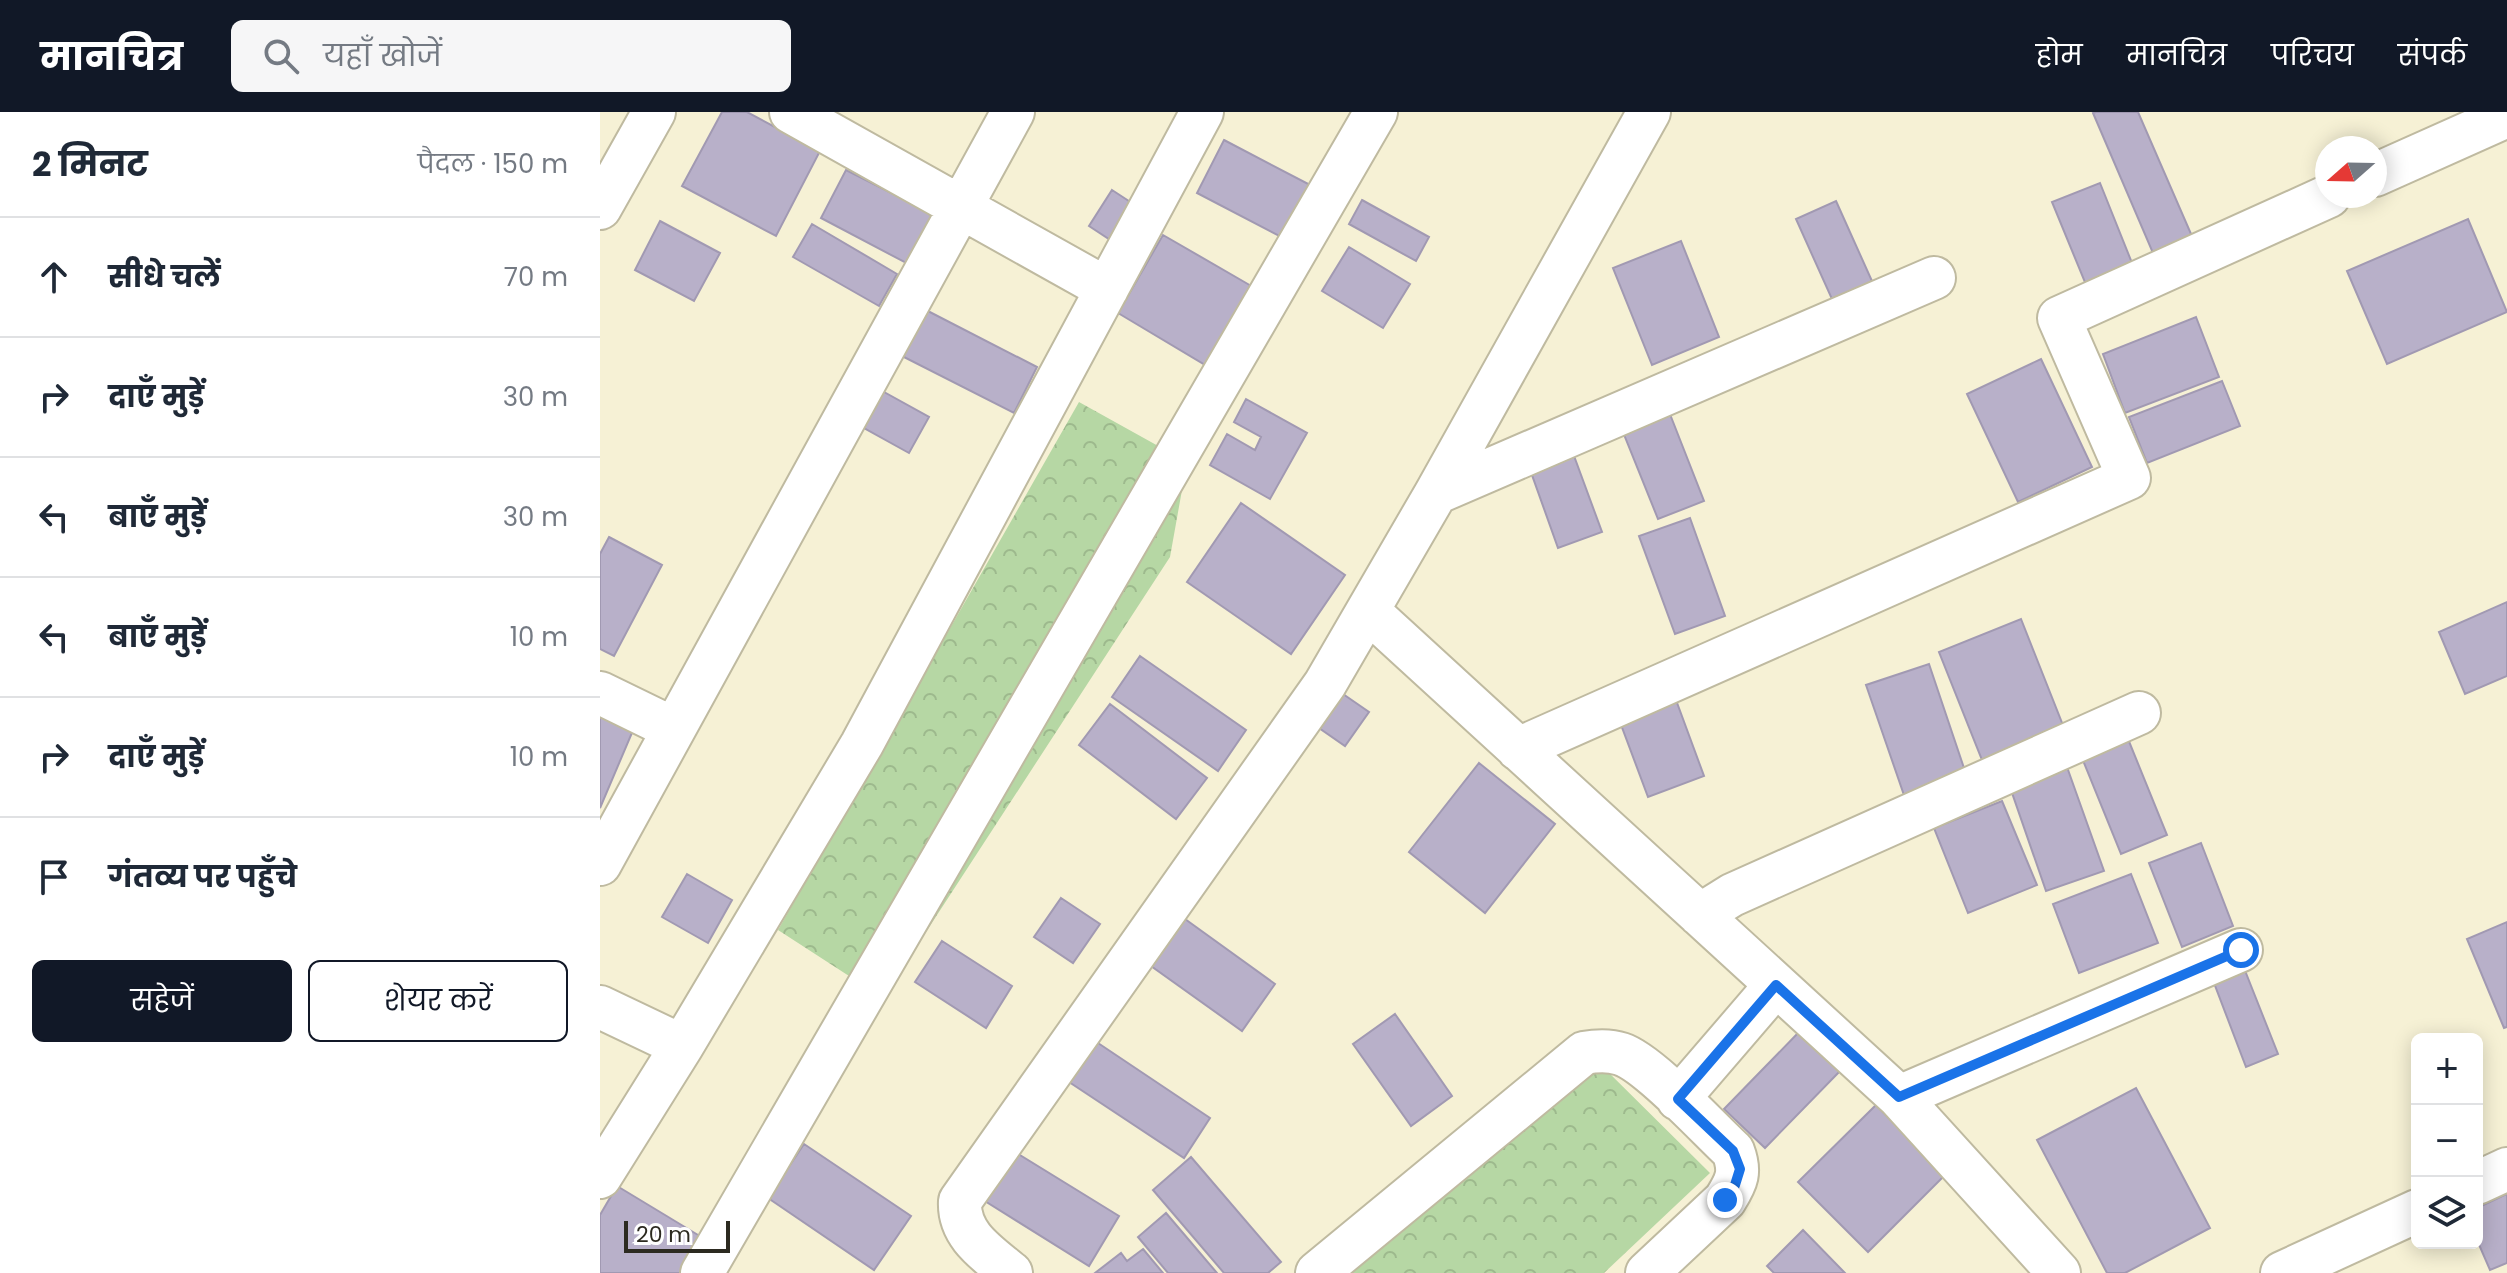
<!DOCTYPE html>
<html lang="hi">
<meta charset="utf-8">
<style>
:root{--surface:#fff;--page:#f6f6f7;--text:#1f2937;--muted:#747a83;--line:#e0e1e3;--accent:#111827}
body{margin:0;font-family:Poppins,"Noto Sans Devanagari",sans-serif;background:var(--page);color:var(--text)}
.controls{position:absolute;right:24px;bottom:24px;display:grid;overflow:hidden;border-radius:12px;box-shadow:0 4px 20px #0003}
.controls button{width:72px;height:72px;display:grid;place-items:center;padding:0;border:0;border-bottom:2px solid var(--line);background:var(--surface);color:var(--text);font:40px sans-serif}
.compass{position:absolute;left:1715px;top:24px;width:72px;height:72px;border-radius:50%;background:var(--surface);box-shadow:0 4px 20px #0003;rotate:250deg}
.scale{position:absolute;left:24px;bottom:20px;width:106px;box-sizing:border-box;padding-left:8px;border:4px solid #2c2a20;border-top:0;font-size:22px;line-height:28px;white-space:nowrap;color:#2c2a20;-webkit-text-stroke:6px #fff;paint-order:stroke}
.stop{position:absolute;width:24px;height:24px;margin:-18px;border:6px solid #1a73e8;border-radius:50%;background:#fff}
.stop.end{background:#1a73e8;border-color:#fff;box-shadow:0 2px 8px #0008}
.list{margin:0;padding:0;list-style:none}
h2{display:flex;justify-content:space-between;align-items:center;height:104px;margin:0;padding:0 32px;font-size:34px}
h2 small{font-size:26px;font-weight:400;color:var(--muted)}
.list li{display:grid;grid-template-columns:52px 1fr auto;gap:24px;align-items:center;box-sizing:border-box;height:120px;padding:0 32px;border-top:2px solid var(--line)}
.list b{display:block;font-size:30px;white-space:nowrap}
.list em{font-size:26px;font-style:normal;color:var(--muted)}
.actions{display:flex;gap:16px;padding:24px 32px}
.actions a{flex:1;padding:18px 0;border:2px solid var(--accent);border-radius:12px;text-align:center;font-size:28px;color:var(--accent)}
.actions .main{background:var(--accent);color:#fff}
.icon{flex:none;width:44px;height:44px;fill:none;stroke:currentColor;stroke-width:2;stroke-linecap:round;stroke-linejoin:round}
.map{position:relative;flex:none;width:1907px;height:1161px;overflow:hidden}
header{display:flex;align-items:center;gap:48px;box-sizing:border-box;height:112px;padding:0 40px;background:var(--accent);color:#fff}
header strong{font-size:38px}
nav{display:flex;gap:44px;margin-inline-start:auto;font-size:28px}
.search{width:560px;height:72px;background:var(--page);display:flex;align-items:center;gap:20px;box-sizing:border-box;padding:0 28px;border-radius:12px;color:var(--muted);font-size:30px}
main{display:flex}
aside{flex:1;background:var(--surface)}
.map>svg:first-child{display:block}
.park{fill:url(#park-crowns)}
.building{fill:#b8b0c9;stroke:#a199b2;stroke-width:2}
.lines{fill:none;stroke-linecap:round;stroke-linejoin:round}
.street-casing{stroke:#bfbaa0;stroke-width:46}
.street{stroke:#fff;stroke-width:42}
.route{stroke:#1a73e8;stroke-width:10}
</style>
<header>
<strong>मानचित्र</strong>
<div class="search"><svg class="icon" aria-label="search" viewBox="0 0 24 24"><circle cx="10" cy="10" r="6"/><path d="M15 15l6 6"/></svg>यहाँ खोजें</div>
<nav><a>होम</a><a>मानचित्र</a><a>परिचय</a><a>संपर्क</a></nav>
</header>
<main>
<aside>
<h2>2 मिनट<small>पैदल · 150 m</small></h2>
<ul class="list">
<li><svg class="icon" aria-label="ahead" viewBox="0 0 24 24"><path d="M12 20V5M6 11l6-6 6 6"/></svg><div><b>सीधे चलें</b></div><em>70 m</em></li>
<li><svg class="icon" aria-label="right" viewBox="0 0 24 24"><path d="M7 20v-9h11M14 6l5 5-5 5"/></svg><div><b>दाएँ मुड़ें</b></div><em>30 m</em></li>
<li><svg class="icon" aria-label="left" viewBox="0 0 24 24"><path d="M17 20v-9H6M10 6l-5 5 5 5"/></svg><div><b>बाएँ मुड़ें</b></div><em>30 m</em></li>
<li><svg class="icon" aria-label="left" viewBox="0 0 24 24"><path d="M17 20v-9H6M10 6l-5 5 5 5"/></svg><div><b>बाएँ मुड़ें</b></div><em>10 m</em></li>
<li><svg class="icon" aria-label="right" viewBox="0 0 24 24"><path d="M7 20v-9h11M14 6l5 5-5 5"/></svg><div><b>दाएँ मुड़ें</b></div><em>10 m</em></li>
<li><svg class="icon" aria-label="arrive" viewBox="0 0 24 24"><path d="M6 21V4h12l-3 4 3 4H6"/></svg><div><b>गंतव्य पर पहुँचे</b></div></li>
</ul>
<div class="actions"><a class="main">सहेजें</a><a>शेयर करें</a></div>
</aside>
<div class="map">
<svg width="1907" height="1161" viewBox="0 0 1907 1161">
<defs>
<pattern id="park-crowns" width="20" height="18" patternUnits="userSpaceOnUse" patternTransform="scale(2)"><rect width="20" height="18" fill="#b6d7a4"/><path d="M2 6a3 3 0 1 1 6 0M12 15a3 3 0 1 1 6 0" fill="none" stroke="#9db98d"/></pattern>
</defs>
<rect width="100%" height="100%" fill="#f6f1d5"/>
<path class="park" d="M479,290L587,350L570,445L283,886L178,818Z
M998,950L1110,1061L1004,1161H743Z"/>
<path class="building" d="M122,0H147L220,39L176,124L82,74Z
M1496,0H1538L1598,138L1559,155L1493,1Z
M624,28L714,75L687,128L597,81Z
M246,58L337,104L312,154L221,106Z
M1500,71L1536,161L1489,180L1452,90Z
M512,78L538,95L515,131L489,114Z
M762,88L829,125L816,149L749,112Z
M1236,89L1276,178L1236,196L1196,107Z
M1868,107L1907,200L1787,252L1747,159Z
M60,109L120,141L94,189L35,158Z
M212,112L297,162L279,194L193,145Z
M563,123L653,175L607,254L518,201Z
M1081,129L1119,225L1052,253L1013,156Z
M749,135L810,172L783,216L722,179Z
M322,196L437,255L414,301L298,242Z
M1596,205L1619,265L1525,301L1503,242Z
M1441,247L1492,355L1418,390L1367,282Z
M1622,269L1640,314L1547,351L1529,305Z
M275,275L329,305L309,341L255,311Z
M646,287L707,321L670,387L610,353L627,322L655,338L661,325L634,310Z
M1066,292L1104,389L1058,407L1019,310Z
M970,333L1002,420L958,436L927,349Z
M641,391L745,463L691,542L587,470Z
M1090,406L1125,504L1075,522L1039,424Z
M9,425L62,453L14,544L0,537V442Z
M1907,490V564L1865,582L1839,520Z
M1421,507L1466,621L1384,653L1339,540Z
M540,544L646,618L618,659L512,585Z
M1329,552L1367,665L1305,686L1266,573Z
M743,582L769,600L745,634L719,616Z
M1076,588L1104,664L1048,685L1020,610Z
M0,592L37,609L0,696Z
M510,592L607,666L576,707L479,633Z
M1526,622L1567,723L1521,742L1480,641Z
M879,651L955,712L885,801L809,740Z
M1467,655L1504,759L1446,779L1410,675Z
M1402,689L1437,773L1368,801L1334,716Z
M1601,731L1633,814L1582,835L1549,751Z
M87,762L132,788L108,831L62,805Z
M1531,762L1558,831L1479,861L1453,792Z
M461,786L500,812L473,851L434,825Z
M585,807L675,872L642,919L551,854Z
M1907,810V915L1904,916L1867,827Z
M342,829L412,874L386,916L315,870Z
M1642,851L1678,942L1646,955L1611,863Z
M795,902L852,984L811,1014L753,932Z
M1201,918L1242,957L1165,1036L1124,997Z
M489,925L610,1006L584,1046L463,966Z
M1536,976L1610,1116L1525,1161H1507L1437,1028Z
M1276,993L1345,1063L1268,1140L1198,1070Z
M204,1032L311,1104L274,1158L168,1086Z
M410,1037L519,1104L489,1154L380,1086Z
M591,1045L681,1150L668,1161H624L553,1078Z
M17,1074L103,1126L83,1161H0V1103Z
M1907,1082V1151L1890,1158L1877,1128V1096Z
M566,1101L617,1161H568L538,1125Z
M1203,1118L1245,1161H1174L1167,1154Z
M543,1137L563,1161H495L521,1141L527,1149Z"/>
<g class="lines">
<g class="street-casing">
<path id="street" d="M191,0L507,177
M1775,63L1907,4
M0,96L54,0
M836,381L1334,166
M768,499L1299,985L1459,1161
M0,581L74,617
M918,637L1529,366L1459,206L1729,84
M0,752L413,0
M1100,803L1132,783L1539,601
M0,895L82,934
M1299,985L1641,838
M1078,987L1176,873
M0,1065L82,934L262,632L602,0
M1877,1071L1907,1057
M102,1161L776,0
M411,1161C387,1141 358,1123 360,1089L725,572L836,381L1049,0
M717,1161L984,941C995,939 1009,938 1021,942C1049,951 1108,1016 1133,1039C1141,1060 1137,1069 1125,1088L1047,1161
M1682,1161L1817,1099"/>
</g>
<use href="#street" class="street"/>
</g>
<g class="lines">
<path class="route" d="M1125,1088L1135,1073L1140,1057L1133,1039L1078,987L1176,873L1299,985L1641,838"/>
</g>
</svg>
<div class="controls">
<button>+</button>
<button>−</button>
<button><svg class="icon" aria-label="layers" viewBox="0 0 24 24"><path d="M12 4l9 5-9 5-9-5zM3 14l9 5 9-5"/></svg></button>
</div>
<svg class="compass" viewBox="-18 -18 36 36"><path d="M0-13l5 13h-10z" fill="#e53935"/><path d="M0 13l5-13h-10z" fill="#747a83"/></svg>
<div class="scale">20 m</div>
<div class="stop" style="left:1641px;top:838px"></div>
<div class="stop end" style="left:1125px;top:1088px"></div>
</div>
</main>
